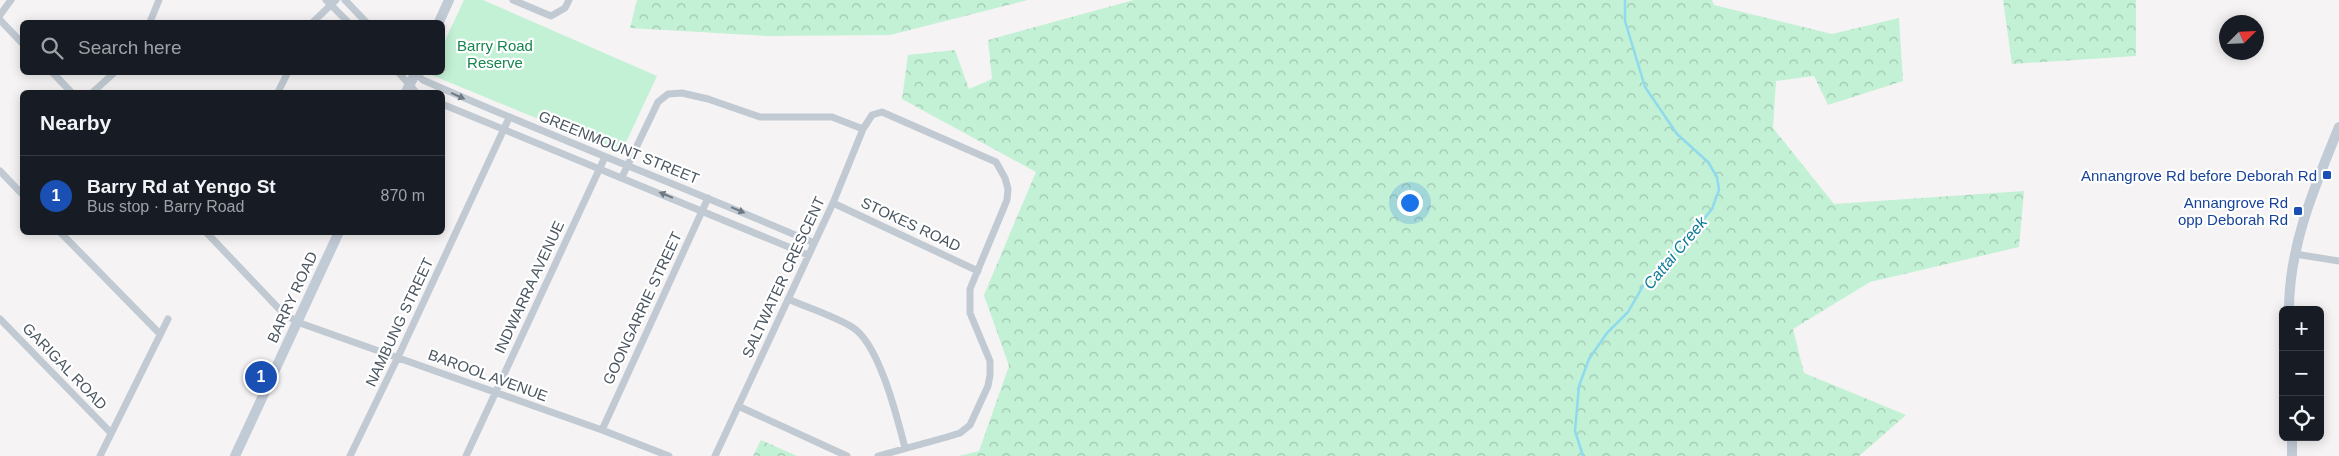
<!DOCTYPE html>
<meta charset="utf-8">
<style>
:root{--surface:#171b24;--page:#20242c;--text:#f1f3f6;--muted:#9ea1a6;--line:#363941;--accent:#1a73e8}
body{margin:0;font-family:Arial,sans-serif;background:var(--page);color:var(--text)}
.controls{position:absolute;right:15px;bottom:15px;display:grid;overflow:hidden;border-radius:8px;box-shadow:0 2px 12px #0003}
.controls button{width:45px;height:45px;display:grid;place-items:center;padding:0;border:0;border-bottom:1px solid var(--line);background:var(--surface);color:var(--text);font:25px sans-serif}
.compass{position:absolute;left:2219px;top:15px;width:45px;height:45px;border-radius:50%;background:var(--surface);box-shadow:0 2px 12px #0003;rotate:66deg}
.you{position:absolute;left:1409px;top:202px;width:18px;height:18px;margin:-12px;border:4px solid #fff;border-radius:50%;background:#1a73e8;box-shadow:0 0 0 8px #1a73e833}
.badge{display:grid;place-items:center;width:32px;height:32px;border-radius:50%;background:var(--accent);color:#fff;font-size:16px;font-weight:700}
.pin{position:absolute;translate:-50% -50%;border:2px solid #fff;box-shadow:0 1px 5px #0006}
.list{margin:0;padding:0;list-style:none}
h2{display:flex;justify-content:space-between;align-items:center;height:65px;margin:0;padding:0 20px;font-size:21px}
h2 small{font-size:16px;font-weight:400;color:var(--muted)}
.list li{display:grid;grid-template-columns:32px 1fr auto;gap:15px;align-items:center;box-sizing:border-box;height:80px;padding:0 20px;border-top:1px solid var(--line)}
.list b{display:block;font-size:19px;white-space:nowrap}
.list p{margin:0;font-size:16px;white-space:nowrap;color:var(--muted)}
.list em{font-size:16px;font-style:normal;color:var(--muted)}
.icon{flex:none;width:28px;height:28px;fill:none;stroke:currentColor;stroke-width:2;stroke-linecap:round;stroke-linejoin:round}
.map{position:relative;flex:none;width:2339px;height:456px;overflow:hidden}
.search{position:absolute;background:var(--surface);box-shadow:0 2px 12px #0003;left:20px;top:20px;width:425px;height:55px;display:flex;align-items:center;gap:12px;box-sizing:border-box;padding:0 18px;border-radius:8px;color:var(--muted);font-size:19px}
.panel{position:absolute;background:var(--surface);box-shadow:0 2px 12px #0003;left:20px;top:90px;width:425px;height:145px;border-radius:8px}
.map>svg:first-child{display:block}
.forest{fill:url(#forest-crowns)}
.park{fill:#c3f1d5}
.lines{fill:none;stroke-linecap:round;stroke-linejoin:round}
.stream{stroke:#90daee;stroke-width:2.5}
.street{stroke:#c1cad2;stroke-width:7}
.secondary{stroke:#c1cbd6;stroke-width:10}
.oneway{fill:#6e7983}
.transit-dot{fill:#1a4fb4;stroke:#fff;stroke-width:2}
.labels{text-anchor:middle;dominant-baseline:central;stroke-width:4.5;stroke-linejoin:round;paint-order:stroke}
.park-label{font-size:15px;fill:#17864f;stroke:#fff}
.street-label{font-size:15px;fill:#4a5661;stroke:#fff}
.transit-label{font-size:15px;fill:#164399;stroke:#fff;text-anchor:end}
.water-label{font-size:16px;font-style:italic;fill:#0c7c9b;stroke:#fff}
</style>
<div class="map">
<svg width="2339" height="456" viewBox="0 0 2339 456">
<defs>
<pattern id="forest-crowns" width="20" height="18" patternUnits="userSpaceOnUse" patternTransform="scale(1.25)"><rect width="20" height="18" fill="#c3f1d5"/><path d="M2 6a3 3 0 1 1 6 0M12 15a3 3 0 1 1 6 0" fill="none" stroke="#a0c6b0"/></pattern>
</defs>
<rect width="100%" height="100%" fill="#f5f3f3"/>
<path class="forest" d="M637,0H1028L890,35L767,36L630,28Z
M1134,0H1712L1714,5L1832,34L1899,18L1903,81L1828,105L1814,76L1776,81L1773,128L1834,204L2024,191L2019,247L1870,282L1793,329L1804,373L1906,415L1859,456H959L979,451L1009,366L984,295L1036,172L902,99L908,55L955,50L969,89L992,79L988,40Z
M2003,0H2136V56L2012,64Z
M761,440L797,456H753Z"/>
<path class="park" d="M464,0H483L657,76L621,153L429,74L442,72L443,45Z"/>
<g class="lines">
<path class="stream" d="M1583,456L1575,431L1579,386L1589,359L1607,333L1628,312L1643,286L1656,270L1679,250L1712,209L1719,190L1717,177L1708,162L1677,134L1645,87L1625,21V0"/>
<path class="street" d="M326,0L348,22
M345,0L366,22
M513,0L551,16L565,8L569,0
M0,15L11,0
M0,20L22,43
M150,22L159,0
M313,22L336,0
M52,72L71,92
M398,72L416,92
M414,72L423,80C552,137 684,187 814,243
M93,92L115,72
M278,92L288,72
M442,104L808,255
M0,171L22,194
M622,177L658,102L668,94L682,93L708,99L760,117H832L863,129
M833,203L978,271
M60,232L159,333
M206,232L282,312L297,322L602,430L669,456
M2295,254L2339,261
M788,299C808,308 832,315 852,327C879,343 897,417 905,448
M0,319L111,433
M738,406L847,456
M602,430L708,198
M100,456L168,319
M350,456L398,357L509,118
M466,456L605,157
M715,456L833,203L863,129L872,115L882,112L996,162L1005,178L1008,189L1007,200L970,289V313L990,361V375L988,386L970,425L960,433L947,437L878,456"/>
<path class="secondary" d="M439,22L449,0
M406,92L416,72
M2289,310C2289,245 2315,186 2339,127
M2292,437V456
M235,456L339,232"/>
</g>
<defs><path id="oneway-solid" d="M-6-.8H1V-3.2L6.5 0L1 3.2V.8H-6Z" transform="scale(1.25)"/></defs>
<g class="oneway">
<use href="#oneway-solid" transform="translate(458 96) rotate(24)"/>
<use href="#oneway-solid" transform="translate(666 195) rotate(-158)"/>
<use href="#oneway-solid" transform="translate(738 210) rotate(23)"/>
</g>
<g class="transit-dot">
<rect x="2322" y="170" width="10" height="10" rx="2.5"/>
<rect x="2293" y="206" width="10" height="10" rx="2.5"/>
</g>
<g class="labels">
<g class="park-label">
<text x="495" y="45">Barry Road<tspan x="495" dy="17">Reserve</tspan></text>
</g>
<g class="street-label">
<text transform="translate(619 147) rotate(22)">GREENMOUNT STREET</text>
<text transform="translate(911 224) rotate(25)">STOKES ROAD</text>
<text transform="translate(783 277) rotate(-65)">SALTWATER CRESCENT</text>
<text transform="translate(529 287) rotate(-65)">INDWARRA AVENUE</text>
<text transform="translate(292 297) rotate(-65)">BARRY ROAD</text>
<text transform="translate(642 308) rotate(-65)">GOONGARRIE STREET</text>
<text transform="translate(399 322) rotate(-65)">NAMBUNG STREET</text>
<text transform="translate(65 366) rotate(46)">GARIGAL ROAD</text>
<text transform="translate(488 375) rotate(20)">BAROOL AVENUE</text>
</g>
<g class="transit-label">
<text x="2317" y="175">Annangrove Rd before Deborah Rd</text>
<text x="2288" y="202">Annangrove Rd<tspan x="2288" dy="17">opp Deborah Rd</tspan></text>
</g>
<g class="water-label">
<text transform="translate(1675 253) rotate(-50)">Cattai Creek</text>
</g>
</g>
</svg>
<div class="controls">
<button>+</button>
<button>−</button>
<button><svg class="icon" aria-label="locate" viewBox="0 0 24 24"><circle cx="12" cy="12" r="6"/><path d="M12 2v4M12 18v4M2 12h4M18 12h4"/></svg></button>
</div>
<svg class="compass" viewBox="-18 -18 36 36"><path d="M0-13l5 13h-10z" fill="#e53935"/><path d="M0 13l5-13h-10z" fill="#9ea1a6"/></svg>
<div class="you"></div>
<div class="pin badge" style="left:261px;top:377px;background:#1a4fb4">1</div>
<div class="search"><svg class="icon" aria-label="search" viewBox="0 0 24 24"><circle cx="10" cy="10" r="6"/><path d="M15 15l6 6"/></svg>Search here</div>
<section class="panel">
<h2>Nearby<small></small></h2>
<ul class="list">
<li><span class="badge" style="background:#1a4fb4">1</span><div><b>Barry Rd at Yengo St</b><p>Bus stop · Barry Road</p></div><em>870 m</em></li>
</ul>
</section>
</div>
